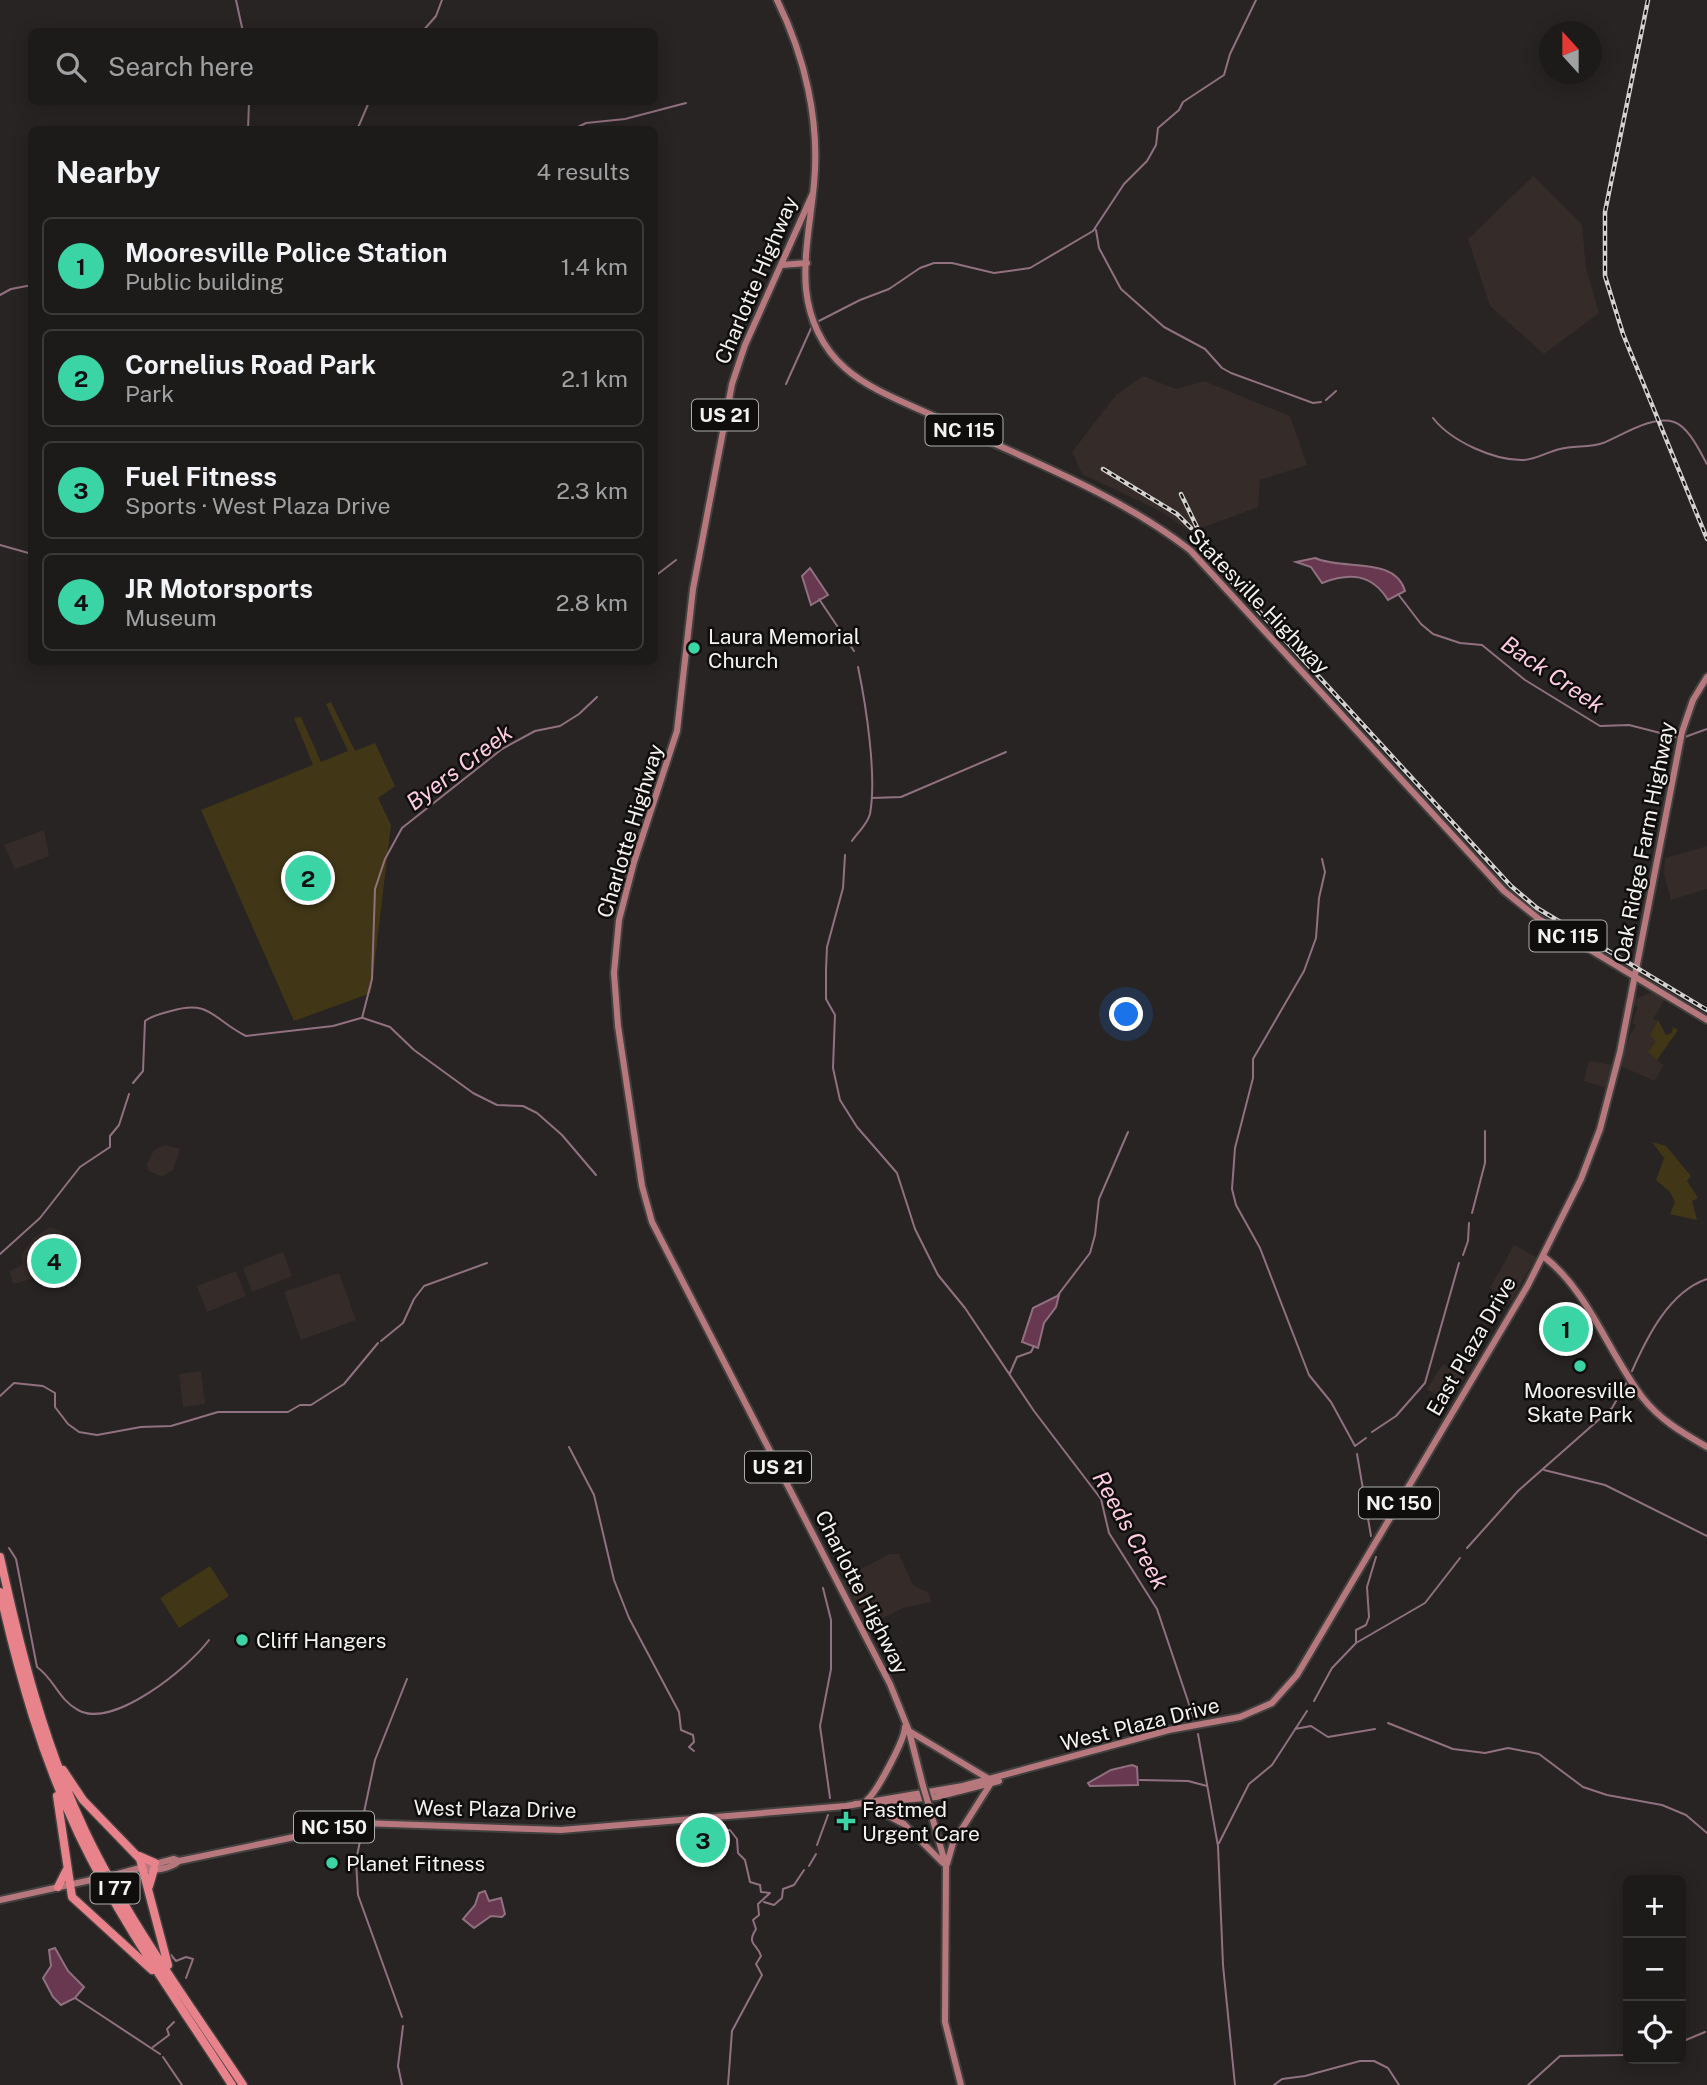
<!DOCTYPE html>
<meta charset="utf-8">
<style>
:root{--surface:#1d1b1a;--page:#2a2827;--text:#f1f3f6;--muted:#a0a1a2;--line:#3b3939;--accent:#3ad4a5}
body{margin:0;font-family:"Public Sans",sans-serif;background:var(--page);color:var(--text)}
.controls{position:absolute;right:21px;bottom:21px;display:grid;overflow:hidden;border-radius:10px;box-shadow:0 4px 18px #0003}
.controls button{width:63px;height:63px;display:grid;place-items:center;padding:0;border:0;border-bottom:2px solid var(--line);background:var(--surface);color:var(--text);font:35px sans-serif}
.compass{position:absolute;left:1539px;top:21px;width:63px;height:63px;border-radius:50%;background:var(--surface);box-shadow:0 4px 18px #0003;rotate:339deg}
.you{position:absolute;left:1127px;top:1015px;width:24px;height:24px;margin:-18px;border:5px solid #fff;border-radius:50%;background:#1a73e8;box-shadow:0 0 0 10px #1a73e833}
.badge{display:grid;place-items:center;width:46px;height:46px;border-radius:50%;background:var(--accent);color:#111;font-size:23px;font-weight:700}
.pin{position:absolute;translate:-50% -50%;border:4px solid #fff;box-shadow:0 2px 7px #0006}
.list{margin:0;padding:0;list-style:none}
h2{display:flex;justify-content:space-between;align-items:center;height:91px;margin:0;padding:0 28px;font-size:30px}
h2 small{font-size:23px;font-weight:400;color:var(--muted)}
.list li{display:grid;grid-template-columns:46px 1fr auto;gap:21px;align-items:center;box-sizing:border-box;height:98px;margin:0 14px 14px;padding:0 14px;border:2px solid var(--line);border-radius:10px}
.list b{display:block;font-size:26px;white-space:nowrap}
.list p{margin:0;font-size:23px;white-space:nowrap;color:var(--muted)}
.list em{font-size:23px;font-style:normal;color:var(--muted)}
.icon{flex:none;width:38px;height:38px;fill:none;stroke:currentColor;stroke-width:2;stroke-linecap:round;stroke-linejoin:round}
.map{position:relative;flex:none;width:1707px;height:2085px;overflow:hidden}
.search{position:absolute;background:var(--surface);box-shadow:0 4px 18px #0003;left:28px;top:28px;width:630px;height:77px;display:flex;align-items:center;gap:18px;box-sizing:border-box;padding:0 24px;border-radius:10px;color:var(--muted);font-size:26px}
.panel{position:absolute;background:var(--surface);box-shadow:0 4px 18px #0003;left:28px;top:126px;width:630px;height:539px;border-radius:10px}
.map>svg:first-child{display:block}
.built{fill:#352b28}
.green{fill:#413717}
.water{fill:#673850;stroke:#917080;stroke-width:2}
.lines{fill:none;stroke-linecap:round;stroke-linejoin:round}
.stream{stroke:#917080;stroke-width:2}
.primary-casing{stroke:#42403f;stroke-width:10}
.highway-casing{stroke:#42403f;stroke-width:11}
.primary{stroke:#b6787d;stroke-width:6}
.highway{stroke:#e8838c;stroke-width:8}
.rail-casing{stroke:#d4d2d1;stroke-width:4.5}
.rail{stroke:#0f0e0d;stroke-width:2;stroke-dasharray:5;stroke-linecap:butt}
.primary-bridge-casing{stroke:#42403f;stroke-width:10;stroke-linecap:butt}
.primary-bridge{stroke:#b6787d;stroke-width:6}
.poi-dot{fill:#3ad4a5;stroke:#0f0e0d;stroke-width:2.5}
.labels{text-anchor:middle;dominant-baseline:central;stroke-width:5;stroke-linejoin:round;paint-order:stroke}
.shield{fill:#0f0e0d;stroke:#afaead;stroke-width:2}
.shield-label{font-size:19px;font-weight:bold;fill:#f4f2f1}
.street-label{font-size:21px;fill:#f4f2f1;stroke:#0f0e0d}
.poi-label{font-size:21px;fill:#f4f2f1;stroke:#0f0e0d;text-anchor:start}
.water-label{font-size:23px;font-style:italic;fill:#fdcce2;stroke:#0f0e0d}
</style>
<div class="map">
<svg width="1707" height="2085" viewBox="0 0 1707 2085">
<rect width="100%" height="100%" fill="#272423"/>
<path class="built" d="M1533,176L1582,225L1586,268L1599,313L1544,354L1490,306L1468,239Z
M1143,376L1176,389L1204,381L1290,416L1307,465L1260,480L1258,507L1191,532L1160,511L1082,474L1072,452L1116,395Z
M44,830L49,856L15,869L4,845Z
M1707,846V889L1671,900L1664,874L1665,858Z
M1652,992L1665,999L1653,1019L1658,1020L1650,1035L1657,1041V1060L1664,1065L1654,1081L1621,1066L1629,1037L1636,1025L1632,1023L1638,1007L1634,1005L1635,999Z
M1589,1061L1613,1065L1606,1088L1584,1081Z
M165,1145L180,1149L173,1170L162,1177L149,1171L146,1166L154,1150Z
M50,1227L61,1231L75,1267L13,1284L10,1271L23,1264L21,1255L34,1237Z
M1514,1245L1536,1257L1512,1301L1490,1288Z
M283,1252L292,1276L252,1292L243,1268Z
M236,1271L246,1296L207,1312L197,1286Z
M339,1273L356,1320L301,1340L284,1292Z
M1443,1364L1465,1377L1449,1403L1427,1389Z
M201,1371L205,1404L183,1407L179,1374Z
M890,1554H899L913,1585L929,1593L931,1602L903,1608L866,1627L841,1579Z"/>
<path class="green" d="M331,702L355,751L375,743L395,786L378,798L391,825L371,993L294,1021L201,810L313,765L294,718L301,717L321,762L348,751L326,704Z
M1658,1020L1666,1035L1672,1033L1673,1027L1678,1030L1657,1060L1648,1052L1656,1042L1650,1035Z
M1652,1142L1666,1146L1691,1176L1687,1181L1698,1198L1692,1201L1697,1220L1670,1214L1675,1202L1670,1192L1656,1180L1664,1158Z
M210,1566L229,1596L179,1628L160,1598Z"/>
<path class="water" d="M1315,558C1345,571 1395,556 1405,591L1388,600C1372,574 1350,572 1322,583L1311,567L1296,562Z
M810,568L828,595L811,605L802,576Z
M1059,1295L1056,1307L1044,1323L1038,1348L1022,1342L1033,1308Z
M1132,1765L1137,1767L1138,1785L1090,1786L1088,1783L1111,1770Z
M485,1891L489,1901L501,1898L505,1914L502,1917L491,1916L474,1928L463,1919L475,1905L479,1893Z
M55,1948L68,1971L84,1987L75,1998L61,2005L53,1997L43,1978L51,1966L49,1950Z"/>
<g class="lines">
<path class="stream" d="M236,0L243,32
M422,32L436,16L442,0
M248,130L249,102
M357,130L369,102
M572,130L586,123L625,119L686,103
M1096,230L1099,248L1121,289L1164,327L1205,349L1222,368L1231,373L1313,403L1321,402
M0,295L11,289L32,285
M786,384L813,324L860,300L889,289L920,268L934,263H952L994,273L1030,268L1093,231L1124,184L1147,161L1156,145L1158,128L1179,110L1183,102L1224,75L1230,54L1256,0
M1326,400L1336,391
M1433,418C1451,441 1494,461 1524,460C1537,459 1547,452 1560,449C1574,445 1589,448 1603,443C1623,435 1652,415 1674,422C1689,427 1700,452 1707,464
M0,545L32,554
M654,577L676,560
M1398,594L1421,624L1433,634L1460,643L1482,645L1525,680L1600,726L1629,725L1676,737
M819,599L854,651
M1685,737L1707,729
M872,798L901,797L1006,752
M852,841C858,832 867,825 870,814C877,776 866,705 858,667
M845,855L843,888L827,947L826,970V999L835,1015L833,1068L840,1100L857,1127L897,1173L915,1229L938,1275L965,1308L1034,1411L1101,1499L1109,1533L1157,1609L1193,1716
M1322,859L1325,872L1319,898L1316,938L1304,971L1253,1059V1078L1235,1148L1232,1189L1236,1205L1260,1248L1309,1375L1331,1402L1355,1446L1366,1438
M362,1018L372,979L375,889L385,859L402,828L502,749L535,731L560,726L579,714L597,697
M363,1018L390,1027L414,1050L473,1093L497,1105L523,1106L537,1113L562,1135L596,1175
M133,1083L143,1071L145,1021C153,1015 161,1014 171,1011C211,999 213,1020 246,1036L333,1026L361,1018
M1472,1213L1485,1163V1131
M0,1254L40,1218L80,1167L110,1147V1136L119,1125L129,1094
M1463,1255L1468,1241L1469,1223
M1058,1295L1090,1253L1095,1235L1099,1199L1128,1132
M381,1341L403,1323L414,1299L424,1286L487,1263
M1632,1371C1647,1337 1669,1292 1707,1279
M1010,1373L1017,1357L1031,1352L1034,1346
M0,1396L14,1383L43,1386L55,1393V1407L68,1424L79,1432L97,1435L141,1427L171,1426L218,1412H288L300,1405H311L344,1384L378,1343
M1372,1432L1396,1416L1425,1383L1459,1263
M569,1447L594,1495L614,1580L629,1618L679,1712L681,1730L693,1735L694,1742L689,1747L694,1751
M1357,1454L1371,1536
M1544,1470L1605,1485L1707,1536
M9,1548L16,1559L37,1667C55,1680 58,1699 78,1710C113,1730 189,1667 209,1640
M1467,1548L1518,1491L1612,1408L1627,1382
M823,1588L831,1620V1669L820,1726L830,1798
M1356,1643V1630L1366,1625L1369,1617L1367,1587L1376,1557
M1314,1701L1332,1668L1356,1643L1425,1603L1460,1558
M1388,1723L1453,1749L1485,1753L1508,1748L1539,1754L1583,1787L1607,1795L1662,1805L1686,1815L1707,1833
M1295,1729L1311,1726L1328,1737L1375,1729
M1198,1734L1218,1846L1223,1965L1235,2085
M1140,1780L1188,1781L1207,1786
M363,1817L375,1760L407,1679
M715,1823L716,1830H730L737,1839L738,1853L745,1860L750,1882L760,1885L761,1892L770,1893L758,1904L759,1915L753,1920L756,1929C746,1945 757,1943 761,1956L756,1964L762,1975L732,2031L728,2085
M362,1831L356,1861L358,1895L402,2017
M1219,1843L1249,1784L1272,1765L1307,1711
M817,1845L828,1815
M809,1866L816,1854
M764,1902L774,1905L782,1898L783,1889L794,1885L804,1870
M171,1955L176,1961L186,1957L193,1959L186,1978
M75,1998L160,2054
M1681,2042L1705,2032
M153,2047L169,2035L167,2029L174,2022
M163,2057L182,2085
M402,2085L398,2066L403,2026
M1274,2085L1282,2079L1305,2076L1360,2061H1374L1388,2068L1399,2085
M1528,2085L1560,2056L1628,2055"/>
<g class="primary-casing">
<path id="primary" d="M777,0C805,57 820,121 814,184C811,218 803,255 806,289C809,319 822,348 845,368C871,391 907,403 938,418C1023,458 1115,492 1190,550L1504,891L1539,919L1707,1020
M813,193L745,345L732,384L693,589L677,731L634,862L619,920L614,973L618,1026L642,1186L652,1222L890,1684L909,1731L923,1786
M781,265L807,263
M1543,1256C1589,1291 1608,1353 1643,1398C1660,1420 1683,1433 1707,1447
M909,1731L989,1779
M867,1800C877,1792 905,1739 905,1727
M855,1804L936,1797L999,1781
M868,1805L904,1824L943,1863
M929,1806L946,1866L945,2022L961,2085
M947,1864L953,1843L991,1783
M143,1869C153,1871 171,1869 179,1861L362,1823L561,1830L846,1806L963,1786L1169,1730L1240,1717L1272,1703L1297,1675L1528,1285L1581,1179L1600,1129L1620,1052L1682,732L1693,700L1707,677
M110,1876L174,1859L179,1861
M0,1900L91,1880"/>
</g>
<g class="highway-casing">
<path id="highway" d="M0,1557C21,1652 44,1744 85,1831C128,1921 188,2002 243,2085
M0,1592C19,1676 42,1757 79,1835C121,1923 179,2003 232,2085
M63,1770L83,1800L140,1859L168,1965
M57,1796L72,1897L152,1970
M139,1856L155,1863
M149,1886L154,1869
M58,1887L66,1871"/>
</g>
<use href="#primary" class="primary"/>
<use href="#highway" class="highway"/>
<g class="rail-casing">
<path id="rail" d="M1648,0L1605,212V276L1623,334L1707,539
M1103,469L1177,514L1191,528
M1181,494L1207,548L1219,565
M1211,559L1511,886L1537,908L1707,1010"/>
</g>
<use href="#rail" class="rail"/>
<g class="primary-bridge-casing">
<path id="primary-bridge" d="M923,1786L929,1806
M91,1880L110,1876"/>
</g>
<use href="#primary-bridge" class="primary-bridge"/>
</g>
<g class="poi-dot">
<circle cx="694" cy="648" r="7"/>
<circle cx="1580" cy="1366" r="7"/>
<circle cx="242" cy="1640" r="7"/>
<path d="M842.5 1810.5h7v7h7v7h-7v7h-7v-7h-7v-7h7z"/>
<circle cx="332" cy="1863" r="7"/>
</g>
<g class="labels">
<g class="shield">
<rect x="692" y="399.5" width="66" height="31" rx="5"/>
<rect x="925.5" y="414.5" width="77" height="31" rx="5"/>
<rect x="1529.5" y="920.5" width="77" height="31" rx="5"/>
<rect x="745" y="1451.5" width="66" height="31" rx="5"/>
<rect x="1359" y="1487.5" width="80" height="31" rx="5"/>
<rect x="294" y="1811.5" width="80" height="31" rx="5"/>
<rect x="90.5" y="1872.5" width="49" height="31" rx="5"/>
</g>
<g class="shield-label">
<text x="725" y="415">US 21</text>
<text x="964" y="430">NC 115</text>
<text x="1568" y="936">NC 115</text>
<text x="778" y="1467">US 21</text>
<text x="1399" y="1503">NC 150</text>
<text x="334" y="1827">NC 150</text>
<text x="115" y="1888">I 77</text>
</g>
<g class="street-label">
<text transform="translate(756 280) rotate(-67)">Charlotte Highway</text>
<text transform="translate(1259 601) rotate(46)">Statesville Highway</text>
<text transform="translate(630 831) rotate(-73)">Charlotte Highway</text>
<text transform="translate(1644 842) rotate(-79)">Oak Ridge Farm Highway</text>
<text transform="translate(1471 1346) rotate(-60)">East Plaza Drive</text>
<text transform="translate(862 1592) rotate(63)">Charlotte Highway</text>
<text transform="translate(1140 1724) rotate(-14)">West Plaza Drive</text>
<text transform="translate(495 1809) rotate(1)">West Plaza Drive</text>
</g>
<g class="poi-label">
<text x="708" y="636">Laura Memorial<tspan x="708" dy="24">Church</tspan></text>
<text x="1580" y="1390" text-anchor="middle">Mooresville<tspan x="1580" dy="24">Skate Park</tspan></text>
<text x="256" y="1640">Cliff Hangers</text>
<text x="862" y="1809">Fastmed<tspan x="862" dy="24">Urgent Care</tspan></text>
<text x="346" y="1863">Planet Fitness</text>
</g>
<g class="water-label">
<text transform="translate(1553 674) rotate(34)">Back Creek</text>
<text transform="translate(459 767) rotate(-37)">Byers Creek</text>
<text transform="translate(1131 1530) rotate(61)">Reeds Creek</text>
</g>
</g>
</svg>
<div class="controls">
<button>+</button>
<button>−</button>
<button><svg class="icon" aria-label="locate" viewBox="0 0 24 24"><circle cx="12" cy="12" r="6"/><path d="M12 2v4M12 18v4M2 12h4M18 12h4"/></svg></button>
</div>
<svg class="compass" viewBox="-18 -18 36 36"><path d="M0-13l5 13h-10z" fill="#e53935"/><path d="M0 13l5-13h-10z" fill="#a0a1a2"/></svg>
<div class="you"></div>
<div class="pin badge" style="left:1566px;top:1329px">1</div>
<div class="pin badge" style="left:308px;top:878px">2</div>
<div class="pin badge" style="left:703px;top:1840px">3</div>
<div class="pin badge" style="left:54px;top:1261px">4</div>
<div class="search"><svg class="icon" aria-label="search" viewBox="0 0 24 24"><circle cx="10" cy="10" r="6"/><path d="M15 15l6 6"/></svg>Search here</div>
<section class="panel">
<h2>Nearby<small>4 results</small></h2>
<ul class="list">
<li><span class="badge">1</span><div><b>Mooresville Police Station</b><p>Public building</p></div><em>1.4 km</em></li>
<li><span class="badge">2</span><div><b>Cornelius Road Park</b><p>Park</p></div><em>2.1 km</em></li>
<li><span class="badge">3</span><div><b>Fuel Fitness</b><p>Sports · West Plaza Drive</p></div><em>2.3 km</em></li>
<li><span class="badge">4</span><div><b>JR Motorsports</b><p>Museum</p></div><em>2.8 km</em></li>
</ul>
</section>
</div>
